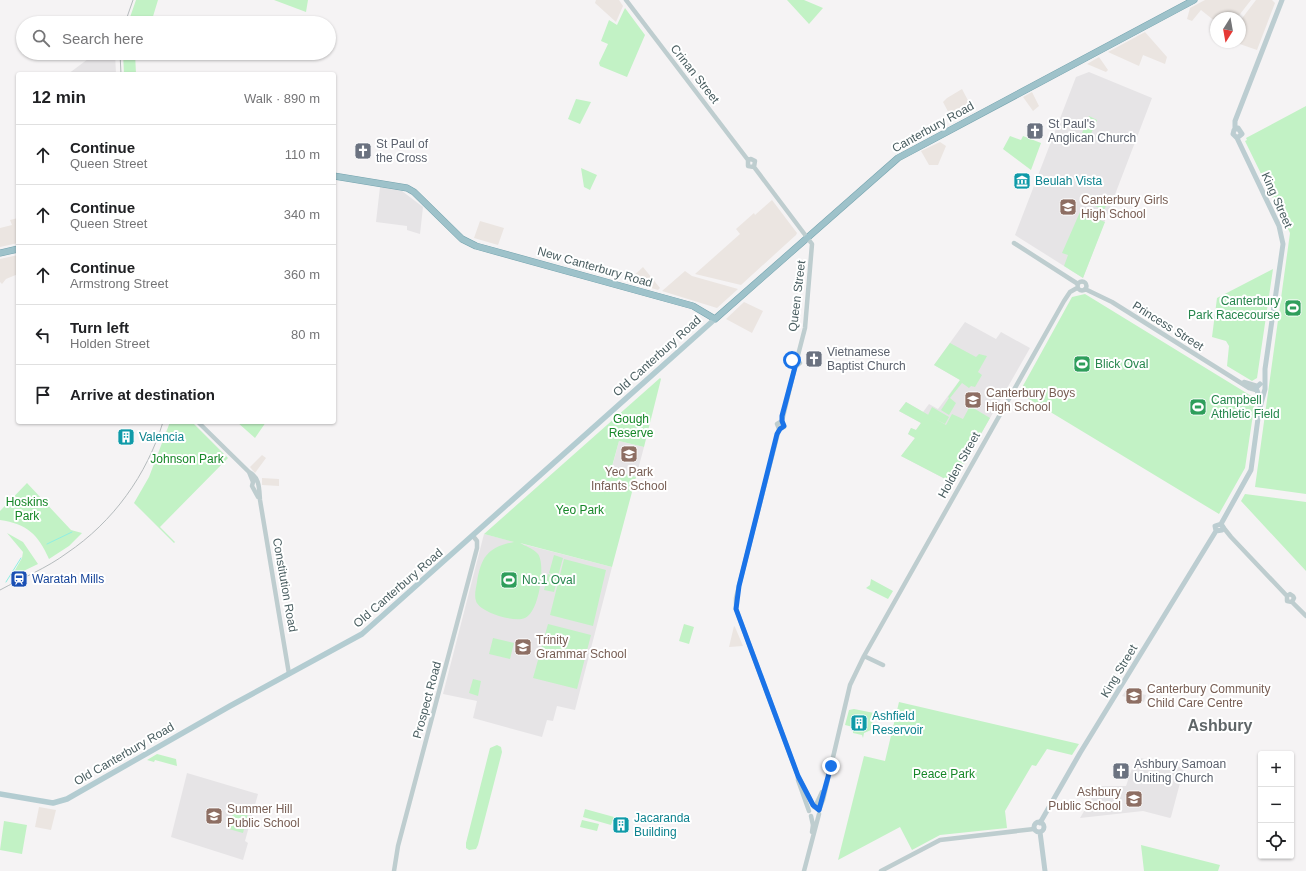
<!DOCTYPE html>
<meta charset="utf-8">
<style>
:root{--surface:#fff;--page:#f2f2f2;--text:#202124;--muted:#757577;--line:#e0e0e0}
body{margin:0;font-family:Arial,sans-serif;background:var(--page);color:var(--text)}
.controls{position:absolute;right:12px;bottom:12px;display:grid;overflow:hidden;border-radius:4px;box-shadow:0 1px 3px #0004}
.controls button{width:36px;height:36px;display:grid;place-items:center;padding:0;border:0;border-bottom:1px solid var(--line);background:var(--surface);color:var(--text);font:20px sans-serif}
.compass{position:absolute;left:1210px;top:12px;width:36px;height:36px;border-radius:50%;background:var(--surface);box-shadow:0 1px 3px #0004;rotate:191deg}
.stop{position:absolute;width:12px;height:12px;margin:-9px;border:3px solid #1a73e8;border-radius:50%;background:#fff}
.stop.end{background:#1a73e8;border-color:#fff;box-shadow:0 1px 4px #0008}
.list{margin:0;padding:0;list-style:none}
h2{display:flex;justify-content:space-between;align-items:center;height:52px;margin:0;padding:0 16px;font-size:17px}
h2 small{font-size:13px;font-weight:400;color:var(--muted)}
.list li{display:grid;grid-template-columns:26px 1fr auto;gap:12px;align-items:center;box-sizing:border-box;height:60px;padding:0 16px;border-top:1px solid var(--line)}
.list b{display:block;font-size:15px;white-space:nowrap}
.list p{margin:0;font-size:13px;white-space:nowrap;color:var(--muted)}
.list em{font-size:13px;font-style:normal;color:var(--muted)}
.icon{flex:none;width:22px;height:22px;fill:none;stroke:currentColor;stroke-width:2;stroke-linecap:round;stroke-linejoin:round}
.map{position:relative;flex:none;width:1306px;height:871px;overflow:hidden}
.search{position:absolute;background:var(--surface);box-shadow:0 1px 3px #0004;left:16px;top:16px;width:320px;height:44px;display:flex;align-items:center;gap:10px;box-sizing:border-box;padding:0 14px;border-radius:22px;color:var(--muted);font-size:15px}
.panel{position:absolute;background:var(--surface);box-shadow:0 1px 3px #0004;left:16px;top:72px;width:320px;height:352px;border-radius:4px}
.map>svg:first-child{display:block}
.commercial{fill:#ebe5e1}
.education{fill:#e6e4e6}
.green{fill:#c2f2c5}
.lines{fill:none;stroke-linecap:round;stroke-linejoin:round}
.stream{stroke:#8fefe3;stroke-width:1}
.trunk-casing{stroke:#75a3ae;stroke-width:7}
.tertiary{stroke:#becdcf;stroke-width:4.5}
.secondary{stroke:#bccdd1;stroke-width:5}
.primary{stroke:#b3ccd1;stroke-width:5.5}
.trunk{stroke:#9ec2ca;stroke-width:6}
.tram{stroke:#b5bbbd;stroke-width:1}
.route{stroke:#1a73e8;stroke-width:5}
.labels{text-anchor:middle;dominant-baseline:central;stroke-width:4;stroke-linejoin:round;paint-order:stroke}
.street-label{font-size:12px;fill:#4a5e61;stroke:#fff}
.worship-label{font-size:12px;fill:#5b616d;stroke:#fff;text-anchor:start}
.culture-label{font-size:12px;fill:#0d838f;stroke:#fff;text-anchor:start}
.education-label{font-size:12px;fill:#785e54;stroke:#fff;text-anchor:start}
.leisure-label{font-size:12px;fill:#27864d;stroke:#fff;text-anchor:start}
.park-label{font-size:12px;fill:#168728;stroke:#fff}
.transit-label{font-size:12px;fill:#164399;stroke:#fff;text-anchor:start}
.district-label{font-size:16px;font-weight:bold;fill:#5f6668;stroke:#fff}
</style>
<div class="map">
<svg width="1306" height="871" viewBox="0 0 1306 871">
<rect width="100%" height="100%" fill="#f5f3f4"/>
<path class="commercial" d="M596,0H619L623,6L616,22L595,3Z
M1205,0H1251L1237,18H1216V22L1201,10L1192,21L1187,19L1190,8Z
M1256,0H1272L1275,3L1257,50L1234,42H1240V21Z
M1145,32L1167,57L1165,64L1143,55L1139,66L1108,52Z
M1099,57L1108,70L1106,72L1087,64Z
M962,89L973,110L953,121L943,102L947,98Z
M1032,92L1039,106L1033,111L1023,97Z
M940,142L946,146L938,165H929L921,151Z
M772,200L797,233L796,235L741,285L695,274L740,234L736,229L754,213L755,215Z
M18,218V243L0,247V228L12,225L10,220Z
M480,221L504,228L498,245L474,238Z
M18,255V274L6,279L2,284L0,282V259Z
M643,267L660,288L658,290L628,281Z
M685,271L692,276L738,289L717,308L662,291Z
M744,302L763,311L752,333L726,319Z
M262,455L266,458L255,473L250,467Z
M262,478L279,479V486L262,485Z
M734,626L735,627L743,646L729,647Z
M39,807L56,810L51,830L35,827Z"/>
<path class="education" d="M96,53H115L116,74H68Z
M1089,72L1152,98L1083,278L1015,235L1076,77Z
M380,187L402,191L423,207L420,234L407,230V226L376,222Z
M965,322L996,339L1001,332L1030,348L953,483L901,456L915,438L908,434L911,428L916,430L921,423L899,411L906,402L923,412L929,404L938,409L960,380L934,365Z
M619,441L644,447L636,477L611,471Z
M484,534L612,567L575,710L557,706L553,721L547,720L542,737L473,718L477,701L443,694Z
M1126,690L1146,695L1144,702L1122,696Z
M1136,757L1184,768L1171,817L1170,818L1143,811L1080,818L1099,786H1126Z
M187,773L258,794L245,841L248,843L243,860L171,837Z"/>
<path class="green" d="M136,0H158L151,23H128Z
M274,0H308L306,12Z
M787,0H804L823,8L809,24Z
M625,8L645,35L627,77L600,66L599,63L608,44L601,41L609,20L617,25Z
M123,53H135L136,74H124Z
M576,99L591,102L580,124L568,119Z
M1306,106V494L1255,487L1290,233L1245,141L1247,140L1246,138Z
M1089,116L1097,120L1090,136L1082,133Z
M1010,136L1021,140L1023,136L1041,143L1031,170L1003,149Z
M581,168L597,175L590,190L584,187Z
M1091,195L1108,202L1104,210L1088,203Z
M1080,212L1105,222L1083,278L1064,266L1068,255L1062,253Z
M1273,269L1257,378L1252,381L1227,366L1229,346L1226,341L1212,337L1217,298Z
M1085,294L1253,397L1255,401L1245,468L1219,514L1019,393L1072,297Z
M950,343L976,357L979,354L987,356L978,372L982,375L975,387L971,386L969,388L962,383L950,398L956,403L949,415L941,410L949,398L948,397L960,380L934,365Z
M660,378L661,379L644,447L619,441L611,470L636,477L612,567L520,543C525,546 533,548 538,554C546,565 539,613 525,618C514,623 479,612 476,601C474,595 476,588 477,582C481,557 488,547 514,542L484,534Z
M906,402L946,425L952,414L963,419L970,406L990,418L953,483L901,456L915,438L908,434L911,428L916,430L921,423L899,411Z
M932,407L949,417L945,424L928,415Z
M170,422H192L228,458L160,527L175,542L174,543L134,503L149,477Z
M237,422H266L255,438Z
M27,483L71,530L82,533L69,546L49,559C38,534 27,524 0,520V511Z
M1245,494L1306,502V571L1241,501Z
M7,533L23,542L38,564L11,577L22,558L23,552Z
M554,555L563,558L558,576L549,573Z
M564,559L606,570L593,626L550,615Z
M548,574L558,577L554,592L544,590Z
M871,579L893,591L888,599L866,588L870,585Z
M548,624L591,635L577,689L533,678Z
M684,624L694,627L689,644L679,641Z
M493,638L514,643L510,659L489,654Z
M473,679L481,681L478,696L469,693Z
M899,702L1079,744L1072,755L1047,749L1036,766L1032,765L1005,811L1007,828L940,835L912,850L900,827L838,860L864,756L885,761Z
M854,709L874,713L871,730L864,733L863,738L862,735L853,733V727L845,725L849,710Z
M497,745L501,747L502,752L478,845L476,849L469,850L466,848V843L490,748Z
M157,754L176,759L177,766L155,760L154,762L147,760Z
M235,805L249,809L243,833L229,829Z
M585,809L614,817L611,825L583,817Z
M582,820L599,824L597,831L580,827Z
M4,821L27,825L22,854L0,850Z
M1141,845L1220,865L1218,871H1144Z"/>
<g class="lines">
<path class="stream" d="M47,544L72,532
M6,582L21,558"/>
<g class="trunk-casing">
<path id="trunk" d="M334,176L407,188L414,192L462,239L476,246L693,306L715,319L898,158L1194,0
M0,253L18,249"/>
</g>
<path class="tertiary" d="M626,0L748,160
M748,160L751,159L755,161L754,167
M748,160V166L754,167
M754,167L812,244L805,328L797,359
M1014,243L1078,284
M1077.5 286a4.5 4.5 0 1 1 9 0a4.5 4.5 0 1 1-9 0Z
M1085,289L1112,302L1249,388L1256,390
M795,367L792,362L797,359
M795,367L800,363L797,359
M1244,382L1257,386
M782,421L795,367
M198,422L249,472L253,482
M779,429L747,554L736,598V609L798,776L814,807
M779,429L777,424L782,421
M779,429L784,427L782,421
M249,472C260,478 259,488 260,500L289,674
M253,482L252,486L258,497
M1223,527L1231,537L1287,596
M1287,596L1290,594L1293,596L1294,598L1292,602
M1287,596V601L1292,602
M1292,602L1306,616
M864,656L883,665
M798,776V780L809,811
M815,807L822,792
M819,810L823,800L850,685L864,656L1064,301L1070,292L1077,288
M811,816L813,825L812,832
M394,871L398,846L477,548V541L473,536
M804,871L819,814
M881,871L940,840L1034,829"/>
<path class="secondary" d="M1235,129V121L1282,0
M1258,393L1259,404
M1258,393L1256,388L1260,384
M1221,524L1251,470L1259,411L1265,389V369L1283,244L1279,226L1237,138L1233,134L1234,130L1238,128L1242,134L1237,138
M1216,531L1222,530L1223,527L1221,524
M1216,531L1215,526L1221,524
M1034 827a5 5 0 1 1 10 0a5 5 0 1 1-10 0Z
M1040,823L1080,753L1216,531
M1040,832L1045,871"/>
<path class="primary" d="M0,794L53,803L67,799L230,706L362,634L715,319"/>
<use href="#trunk" class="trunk"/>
<path class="tram" d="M125,23L133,0
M120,53L121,74
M0,590C22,578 47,568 67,553C113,522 147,475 163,422"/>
</g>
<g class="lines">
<path class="route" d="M792,360V365L795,367L782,416V421L784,426L780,429L777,434L739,586L736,609L798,776L813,805L819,810L831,766"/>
</g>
<defs>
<g id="church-square" transform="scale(0.9)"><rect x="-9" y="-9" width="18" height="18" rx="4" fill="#6b7280" stroke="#fff"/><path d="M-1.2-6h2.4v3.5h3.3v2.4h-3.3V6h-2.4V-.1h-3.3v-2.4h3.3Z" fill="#fff"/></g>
<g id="museum-square" transform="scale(0.9)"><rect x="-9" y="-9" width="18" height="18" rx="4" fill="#0f9aa8" stroke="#fff"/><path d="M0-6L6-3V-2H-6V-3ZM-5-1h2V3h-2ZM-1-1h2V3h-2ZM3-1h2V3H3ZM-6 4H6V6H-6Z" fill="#fff"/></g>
<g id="school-square" transform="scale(0.9)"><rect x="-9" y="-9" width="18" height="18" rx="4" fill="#8d6e63" stroke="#fff"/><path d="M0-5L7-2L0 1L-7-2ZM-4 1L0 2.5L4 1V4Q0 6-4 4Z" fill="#fff"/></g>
<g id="stadium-square" transform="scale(0.9)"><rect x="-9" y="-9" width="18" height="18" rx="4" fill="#2e9e5b" stroke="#fff"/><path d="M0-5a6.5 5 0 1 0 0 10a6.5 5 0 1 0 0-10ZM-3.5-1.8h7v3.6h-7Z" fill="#fff"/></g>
<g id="building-square" transform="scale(0.9)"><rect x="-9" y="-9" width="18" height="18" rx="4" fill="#0f9aa8" stroke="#fff"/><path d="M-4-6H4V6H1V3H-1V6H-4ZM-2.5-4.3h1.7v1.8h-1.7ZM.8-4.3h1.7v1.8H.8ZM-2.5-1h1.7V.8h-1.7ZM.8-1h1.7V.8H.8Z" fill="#fff"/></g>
<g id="station-square" transform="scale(0.9)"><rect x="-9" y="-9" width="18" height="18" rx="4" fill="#1a4fb4" stroke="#fff"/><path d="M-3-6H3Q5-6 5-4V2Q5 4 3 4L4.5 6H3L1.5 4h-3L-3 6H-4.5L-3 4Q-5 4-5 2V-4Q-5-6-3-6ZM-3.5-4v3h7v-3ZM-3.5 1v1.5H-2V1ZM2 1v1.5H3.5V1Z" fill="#fff"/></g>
</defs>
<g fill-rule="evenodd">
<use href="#church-square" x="1035" y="131"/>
<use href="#church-square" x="363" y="151"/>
<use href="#museum-square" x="1022" y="181"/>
<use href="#school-square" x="1068" y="207"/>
<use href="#stadium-square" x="1293" y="308"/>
<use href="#church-square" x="814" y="359"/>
<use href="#stadium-square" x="1082" y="364"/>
<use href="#school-square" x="973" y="400"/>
<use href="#stadium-square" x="1198" y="407"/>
<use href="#building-square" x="126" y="437"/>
<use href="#school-square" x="629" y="454"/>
<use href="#station-square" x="19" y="579"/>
<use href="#stadium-square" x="509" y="580"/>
<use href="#school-square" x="523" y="647"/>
<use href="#school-square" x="1134" y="696"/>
<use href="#building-square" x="859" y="723"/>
<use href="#church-square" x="1121" y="771"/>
<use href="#school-square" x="1134" y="799"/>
<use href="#school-square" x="214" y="816"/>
<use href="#building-square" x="621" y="825"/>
</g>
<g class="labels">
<g class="street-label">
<text transform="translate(695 74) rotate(52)">Crinan Street</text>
<text transform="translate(933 127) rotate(-29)">Canterbury Road</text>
<text transform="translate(1277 200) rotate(66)">King Street</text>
<text transform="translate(595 267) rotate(16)">New Canterbury Road</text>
<text transform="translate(797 296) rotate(-83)">Queen Street</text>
<text transform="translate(1168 326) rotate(32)">Princess Street</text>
<text transform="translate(657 356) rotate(-42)">Old Canterbury Road</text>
<text transform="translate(959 465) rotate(-61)">Holden Street</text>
<text transform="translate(285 585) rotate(80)">Constitution Road</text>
<text transform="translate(398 588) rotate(-41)">Old Canterbury Road</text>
<text transform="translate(1119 671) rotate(-59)">King Street</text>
<text transform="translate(427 700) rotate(-75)">Prospect Road</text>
<text transform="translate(124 754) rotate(-30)">Old Canterbury Road</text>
</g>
<g class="worship-label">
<text x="1048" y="124">St Paul's<tspan x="1048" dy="14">Anglican Church</tspan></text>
<text x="376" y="144">St Paul of<tspan x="376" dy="14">the Cross</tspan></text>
<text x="827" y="352">Vietnamese<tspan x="827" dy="14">Baptist Church</tspan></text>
<text x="1134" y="764">Ashbury Samoan<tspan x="1134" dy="14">Uniting Church</tspan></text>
</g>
<g class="culture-label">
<text x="1035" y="181">Beulah Vista</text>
<text x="139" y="437">Valencia</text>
<text x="872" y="716">Ashfield<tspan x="872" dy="14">Reservoir</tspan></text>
<text x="634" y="818">Jacaranda<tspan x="634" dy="14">Building</tspan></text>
</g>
<g class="education-label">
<text x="1081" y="200">Canterbury Girls<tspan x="1081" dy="14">High School</tspan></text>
<text x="986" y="393">Canterbury Boys<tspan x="986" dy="14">High School</tspan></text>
<text x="629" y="472" text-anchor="middle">Yeo Park<tspan x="629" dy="14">Infants School</tspan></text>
<text x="536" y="640">Trinity<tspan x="536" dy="14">Grammar School</tspan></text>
<text x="1147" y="689">Canterbury Community<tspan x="1147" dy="14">Child Care Centre</tspan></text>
<text x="1121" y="792" text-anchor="end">Ashbury<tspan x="1121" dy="14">Public School</tspan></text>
<text x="227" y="809">Summer Hill<tspan x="227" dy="14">Public School</tspan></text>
</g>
<g class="leisure-label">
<text x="1280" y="301" text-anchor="end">Canterbury<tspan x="1280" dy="14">Park Racecourse</tspan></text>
<text x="1095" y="364">Blick Oval</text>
<text x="1211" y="400">Campbell<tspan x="1211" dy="14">Athletic Field</tspan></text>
<text x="522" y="580">No.1 Oval</text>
</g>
<g class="park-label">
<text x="631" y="419">Gough<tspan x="631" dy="14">Reserve</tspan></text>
<text x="187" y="459">Johnson Park</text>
<text x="27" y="502">Hoskins<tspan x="27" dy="14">Park</tspan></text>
<text x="580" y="510">Yeo Park</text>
<text x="944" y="774">Peace Park</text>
</g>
<g class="transit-label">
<text x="32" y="579">Waratah Mills</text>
</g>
<g class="district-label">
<text x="1220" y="725">Ashbury</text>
</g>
</g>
</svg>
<div class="controls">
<button>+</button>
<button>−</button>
<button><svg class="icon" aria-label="locate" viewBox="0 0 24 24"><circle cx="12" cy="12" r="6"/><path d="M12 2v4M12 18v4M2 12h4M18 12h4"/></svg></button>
</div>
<svg class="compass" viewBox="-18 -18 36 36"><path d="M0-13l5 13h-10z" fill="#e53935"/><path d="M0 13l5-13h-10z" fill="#757577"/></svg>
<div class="stop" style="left:792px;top:360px"></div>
<div class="stop end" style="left:831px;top:766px"></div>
<div class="search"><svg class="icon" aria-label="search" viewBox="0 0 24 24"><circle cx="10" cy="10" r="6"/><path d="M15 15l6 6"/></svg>Search here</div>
<section class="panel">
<h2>12 min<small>Walk · 890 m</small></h2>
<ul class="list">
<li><svg class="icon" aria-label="ahead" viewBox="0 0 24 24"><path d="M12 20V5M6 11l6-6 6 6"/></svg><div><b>Continue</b><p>Queen Street</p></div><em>110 m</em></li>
<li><svg class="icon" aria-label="ahead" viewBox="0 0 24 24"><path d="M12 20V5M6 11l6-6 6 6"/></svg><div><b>Continue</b><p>Queen Street</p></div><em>340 m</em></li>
<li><svg class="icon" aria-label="ahead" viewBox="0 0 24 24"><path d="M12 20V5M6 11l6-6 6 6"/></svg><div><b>Continue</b><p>Armstrong Street</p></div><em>360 m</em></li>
<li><svg class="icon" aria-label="left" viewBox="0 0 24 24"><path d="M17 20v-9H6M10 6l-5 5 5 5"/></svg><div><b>Turn left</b><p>Holden Street</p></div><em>80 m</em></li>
<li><svg class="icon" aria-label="arrive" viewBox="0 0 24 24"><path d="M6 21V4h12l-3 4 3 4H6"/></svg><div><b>Arrive at destination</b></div></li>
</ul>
</section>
</div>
